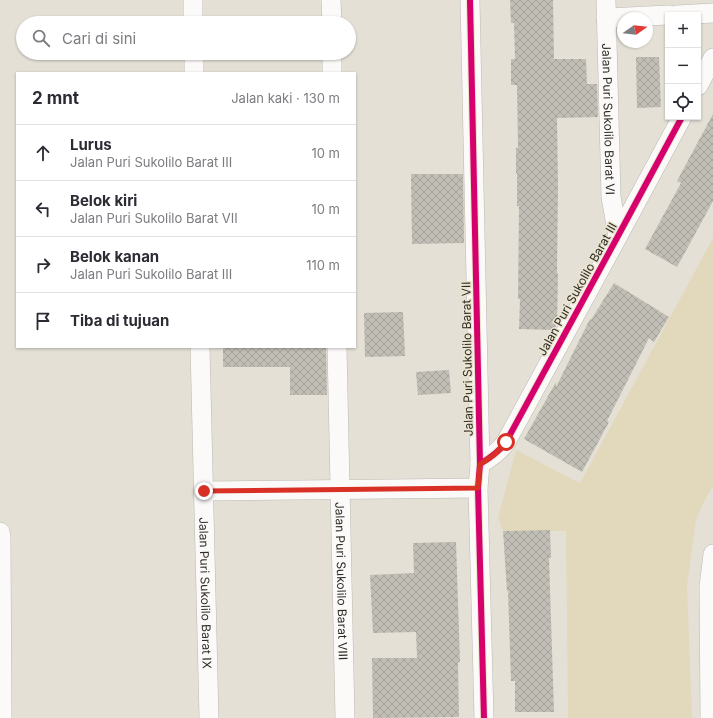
<!DOCTYPE html>
<html lang="id">
<meta charset="utf-8">
<style>
:root{--surface:#fff;--page:#f2f2f3;--text:#2b2b33;--muted:#7c7c81;--line:#e1e1e2}
body{margin:0;font-family:Inter,sans-serif;background:var(--page);color:var(--text)}
.controls{position:absolute;right:12px;top:12px;display:grid;overflow:hidden;border-radius:0px;box-shadow:0 1px 3px #0004}
.controls button{width:36px;height:36px;display:grid;place-items:center;padding:0;border:0;border-bottom:1px solid var(--line);background:var(--surface);color:var(--text);font:20px sans-serif}
.compass{position:absolute;left:617px;top:12px;width:36px;height:36px;border-radius:50%;background:var(--surface);box-shadow:0 1px 3px #0004;rotate:75deg}
.stop{position:absolute;width:12px;height:12px;margin:-9px;border:3px solid #d93025;border-radius:50%;background:#fff}
.stop.end{background:#d93025;border-color:#fff;box-shadow:0 1px 4px #0008}
.list{margin:0;padding:0;list-style:none}
h2{display:flex;justify-content:space-between;align-items:center;height:52px;margin:0;padding:0 16px;font-size:17px}
h2 small{font-size:13px;font-weight:400;color:var(--muted)}
.list li{display:grid;grid-template-columns:26px 1fr auto;gap:12px;align-items:center;box-sizing:border-box;height:56px;padding:0 16px;border-top:1px solid var(--line)}
.list b{display:block;font-size:15px;white-space:nowrap}
.list p{margin:0;font-size:13px;white-space:nowrap;color:var(--muted)}
.list em{font-size:13px;font-style:normal;color:var(--muted)}
.icon{flex:none;width:22px;height:22px;fill:none;stroke:currentColor;stroke-width:2;stroke-linecap:round;stroke-linejoin:round}
.map{position:relative;flex:none;width:713px;height:718px;overflow:hidden}
.search{position:absolute;background:var(--surface);box-shadow:0 1px 3px #0004;left:16px;top:16px;width:340px;height:44px;display:flex;align-items:center;gap:10px;box-sizing:border-box;padding:0 14px;border-radius:22px;color:var(--muted);font-size:15px}
.panel{position:absolute;background:var(--surface);box-shadow:0 1px 3px #0004;left:16px;top:72px;width:340px;height:276px;border-radius:0px}
.map>svg:first-child{display:block}
.green{fill:#e2d9bd}
.building{fill:url(#building-cross-hatch)}
.lines{fill:none;stroke-linecap:round;stroke-linejoin:round}
.street-casing{stroke:#bbb8b0;stroke-width:20}
.street{stroke:#fbfaf9;stroke-width:19}
.cycleway-casing{stroke:#eae4d0;stroke-width:8}
.cycleway{stroke:#d6006c;stroke-width:6}
.route{stroke:#d93025;stroke-width:5}
.labels{text-anchor:middle;dominant-baseline:central;stroke-width:3;stroke-linejoin:round;paint-order:stroke}
.street-label{font-size:12px;fill:#2f2c25;stroke:#eae4d0}
</style>
<div class="map">
<svg width="713" height="718" viewBox="0 0 713 718">
<defs>
<pattern id="building-cross-hatch" width="8" height="8" patternUnits="userSpaceOnUse"><rect width="8" height="8" fill="#c1beb6"/><path d="M0 0l8 8M0 8l8-8" fill="none" stroke="#a6a39c"/></pattern>
</defs>
<rect width="100%" height="100%" fill="#e4e0d6"/>
<path class="green" d="M713,238V486L705,500L696,520L687,586L692,718H568L566,531H503L498,518L516,450L580,483Z"/>
<path class="building" d="M510,0H553L554,59H586L587,84H597L598,117L557,118L558,186L557,273H558L557,324L554,330L519,329L520,299H518L519,206H517V173H516V148H518L517,85H511V59H515L514,23H511Z
M636,57H659L661,107L637,108Z
M713,114V201L677,267L645,249L681,183L677,181Z
M411,174H463L464,243L412,244Z
M614,283L669,317L654,342L649,338L607,421L609,422L582,472L524,439L556,382V387L590,319L591,320Z
M403,312L405,356L365,357L364,313Z
M223,347H326L327,395H290V367H223Z
M449,370L451,393L418,395L416,372Z
M550,530L551,558H549L554,712H515V681H511L508,591H507L503,531Z
M456,542L460,662H458L459,717L373,718L372,658H417L416,632L373,633L370,575L414,573L413,543Z"/>
<g class="lines">
<g class="street-casing">
<g id="street">
<path d="M193,0V23"/>
<path d="M331,0L332,23"/>
<path d="M470,0L480,464L478,488L484,718"/>
<path id="s1" d="M606,0L611,197L618,236"/>
<path d="M676,15L713,13"/>
<path d="M606,18L668,15"/>
<path d="M194,53V73"/>
<path d="M332,53V73"/>
<path d="M698,86L713,58"/>
<path id="s2" d="M200,347L209,718"/>
<path id="s3" d="M337,347L345,718"/>
<path d="M480,464C490,458 499,452 506,442L618,236L682,117"/>
<path d="M204,491L478,488"/>
<path d="M0,532L1,537L2,718"/>
<path d="M710,718L709,587L713,554"/>
</g>
</g>
<use href="#street" class="street"/>
<g class="cycleway-casing">
<path id="cycleway" d="M470,0L480,464L478,488L484,718
M480,464C490,458 499,452 506,442L618,236L682,117"/>
</g>
<use href="#cycleway" class="cycleway"/>
</g>
<g class="lines">
<path class="route" d="M204,491L478,488L480,464L494,455L506,442"/>
</g>
<g class="labels">
<g class="street-label">
<text stroke="none"><textPath href="#s1" startOffset="119">Jalan Puri Sukolilo Barat VI</textPath></text>
<text transform="translate(577 289) rotate(-61)">Jalan Puri Sukolilo Barat III</text>
<text transform="translate(467 359) rotate(-91)">Jalan Puri Sukolilo Barat VII</text>
<text stroke="none"><textPath href="#s3" startOffset="234">Jalan Puri Sukolilo Barat VIII</textPath></text>
<text stroke="none"><textPath href="#s2" startOffset="246">Jalan Puri Sukolilo Barat IX</textPath></text>
</g>
</g>
</svg>
<div class="controls">
<button>+</button>
<button>−</button>
<button><svg class="icon" aria-label="locate" viewBox="0 0 24 24"><circle cx="12" cy="12" r="6"/><path d="M12 2v4M12 18v4M2 12h4M18 12h4"/></svg></button>
</div>
<svg class="compass" viewBox="-18 -18 36 36"><path d="M0-13l5 13h-10z" fill="#e53935"/><path d="M0 13l5-13h-10z" fill="#7c7c81"/></svg>
<div class="stop" style="left:506px;top:442px"></div>
<div class="stop end" style="left:204px;top:491px"></div>
<div class="search"><svg class="icon" aria-label="search" viewBox="0 0 24 24"><circle cx="10" cy="10" r="6"/><path d="M15 15l6 6"/></svg>Cari di sini</div>
<section class="panel">
<h2>2 mnt<small>Jalan kaki · 130 m</small></h2>
<ul class="list">
<li><svg class="icon" aria-label="ahead" viewBox="0 0 24 24"><path d="M12 20V5M6 11l6-6 6 6"/></svg><div><b>Lurus</b><p>Jalan Puri Sukolilo Barat III</p></div><em>10 m</em></li>
<li><svg class="icon" aria-label="left" viewBox="0 0 24 24"><path d="M17 20v-9H6M10 6l-5 5 5 5"/></svg><div><b>Belok kiri</b><p>Jalan Puri Sukolilo Barat VII</p></div><em>10 m</em></li>
<li><svg class="icon" aria-label="right" viewBox="0 0 24 24"><path d="M7 20v-9h11M14 6l5 5-5 5"/></svg><div><b>Belok kanan</b><p>Jalan Puri Sukolilo Barat III</p></div><em>110 m</em></li>
<li><svg class="icon" aria-label="arrive" viewBox="0 0 24 24"><path d="M6 21V4h12l-3 4 3 4H6"/></svg><div><b>Tiba di tujuan</b></div></li>
</ul>
</section>
</div>
